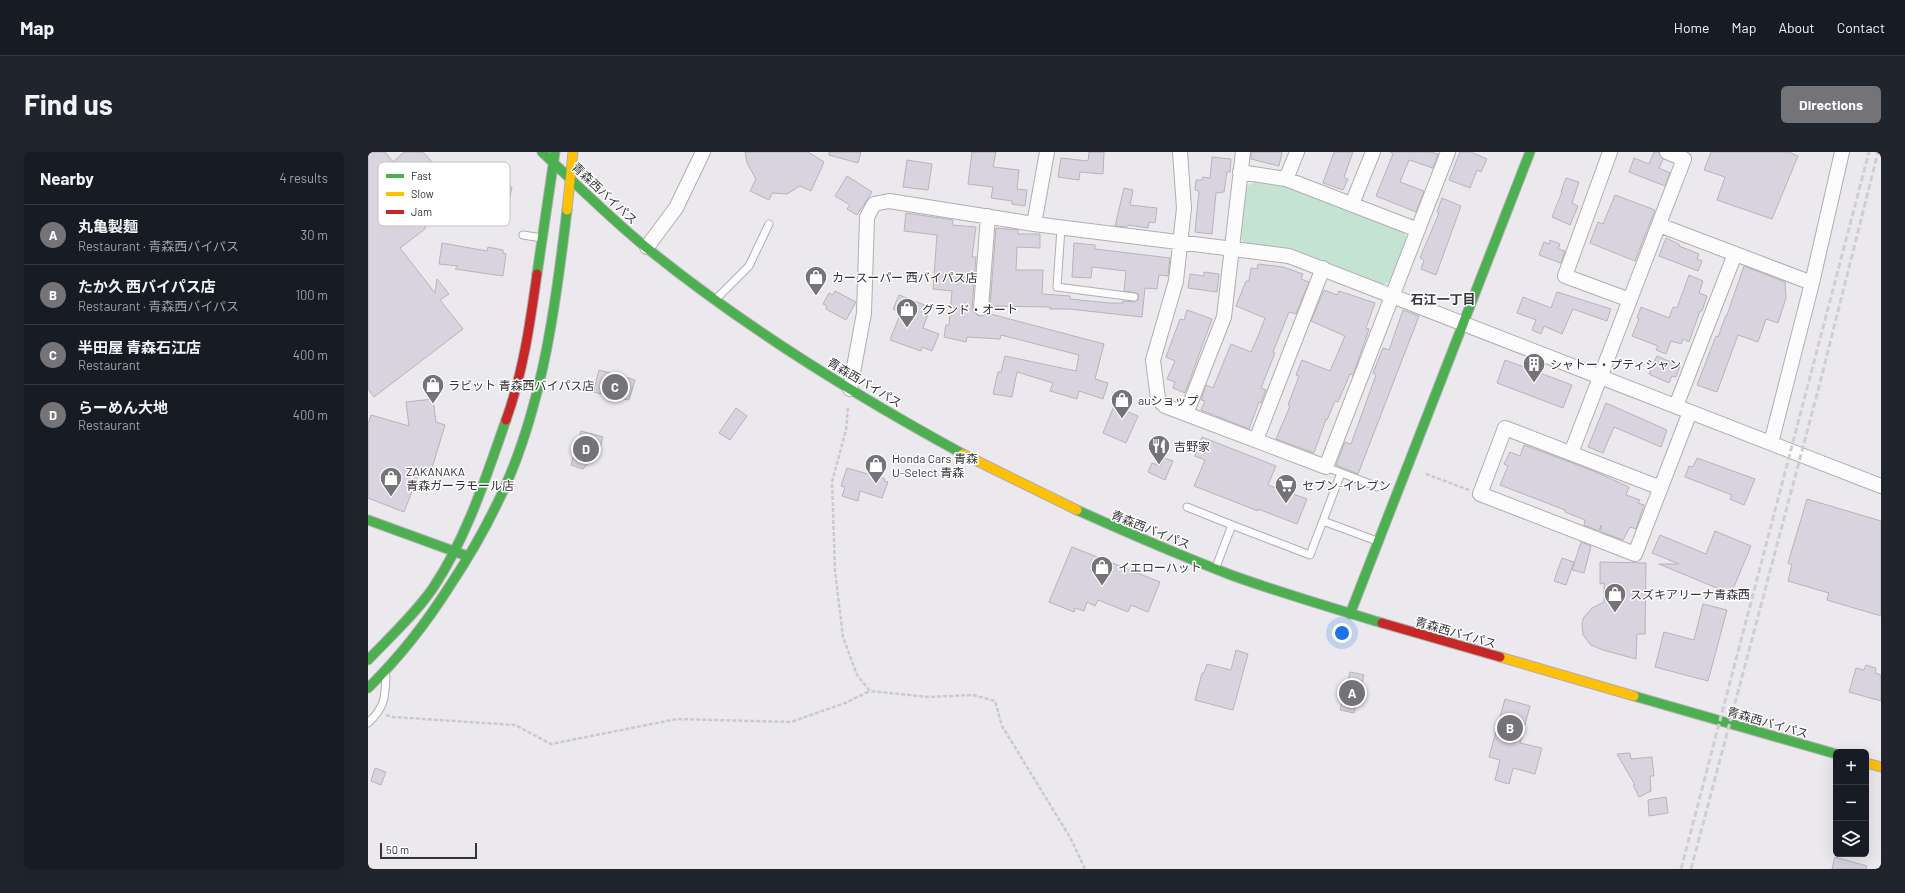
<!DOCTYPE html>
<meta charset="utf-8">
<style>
:root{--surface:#171b24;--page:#20242c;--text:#f1f3f6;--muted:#9ea1a6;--line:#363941;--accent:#747377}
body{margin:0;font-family:Barlow,"Noto Sans JP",sans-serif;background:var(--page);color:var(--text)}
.controls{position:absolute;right:12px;bottom:12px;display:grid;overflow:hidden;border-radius:6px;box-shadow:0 4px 16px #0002}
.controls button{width:36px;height:36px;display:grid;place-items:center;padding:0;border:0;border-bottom:1px solid var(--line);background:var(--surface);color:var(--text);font:20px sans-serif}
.scale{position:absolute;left:12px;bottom:10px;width:97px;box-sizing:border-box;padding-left:4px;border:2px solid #343337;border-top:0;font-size:11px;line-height:14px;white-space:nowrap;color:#343337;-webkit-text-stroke:3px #fff;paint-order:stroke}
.you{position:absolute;left:974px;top:481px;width:14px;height:14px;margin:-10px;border:3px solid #fff;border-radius:50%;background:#1a73e8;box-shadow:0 0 0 6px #1a73e833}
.badge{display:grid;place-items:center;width:26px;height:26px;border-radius:50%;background:var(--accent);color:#fff;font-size:13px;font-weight:700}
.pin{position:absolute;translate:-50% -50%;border:2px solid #fff;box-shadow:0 1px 4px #0006}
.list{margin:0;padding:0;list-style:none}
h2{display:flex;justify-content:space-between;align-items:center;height:52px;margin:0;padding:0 16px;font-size:17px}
h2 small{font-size:13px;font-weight:400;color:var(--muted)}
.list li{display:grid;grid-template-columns:26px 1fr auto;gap:12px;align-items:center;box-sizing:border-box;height:60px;padding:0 16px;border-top:1px solid var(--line)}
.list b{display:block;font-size:15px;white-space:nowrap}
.list p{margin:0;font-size:13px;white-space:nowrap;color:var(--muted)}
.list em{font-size:13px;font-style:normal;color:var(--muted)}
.icon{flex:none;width:22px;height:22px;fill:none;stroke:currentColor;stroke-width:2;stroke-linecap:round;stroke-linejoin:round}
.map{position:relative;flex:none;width:1513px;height:717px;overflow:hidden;border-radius:6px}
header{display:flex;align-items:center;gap:24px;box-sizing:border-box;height:56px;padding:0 20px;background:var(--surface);border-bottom:1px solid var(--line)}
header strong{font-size:19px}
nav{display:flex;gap:22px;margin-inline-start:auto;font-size:14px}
.intro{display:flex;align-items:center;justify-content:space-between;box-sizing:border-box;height:96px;padding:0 24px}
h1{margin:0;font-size:28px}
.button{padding:10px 18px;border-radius:6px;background:var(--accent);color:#fff;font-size:14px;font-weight:700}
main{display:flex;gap:24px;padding:0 24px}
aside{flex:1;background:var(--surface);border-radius:6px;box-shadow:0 4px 16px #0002}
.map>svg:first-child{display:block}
.green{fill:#c4e3d2}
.building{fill:#d9d3e0;stroke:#b5b4b7}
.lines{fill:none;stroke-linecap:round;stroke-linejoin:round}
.lane-casing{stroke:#afaeb0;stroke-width:9}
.street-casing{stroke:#afaeb0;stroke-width:16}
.fast-casing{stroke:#afaeb0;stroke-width:11}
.slow-casing{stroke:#afaeb0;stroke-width:11}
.jam-casing{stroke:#afaeb0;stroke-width:11}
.path{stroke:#cacacc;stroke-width:2.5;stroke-dasharray:4 2;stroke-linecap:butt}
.lane{stroke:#fcfcfc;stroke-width:7}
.street{stroke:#fcfcfc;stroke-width:14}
.fast{stroke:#4caf50;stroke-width:9}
.slow{stroke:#ffc107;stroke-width:9}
.jam{stroke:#c62828;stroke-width:9}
.rail{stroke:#cfcfcf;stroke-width:3;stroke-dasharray:6 3;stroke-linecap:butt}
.labels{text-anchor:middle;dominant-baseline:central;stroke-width:3;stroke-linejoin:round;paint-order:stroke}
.street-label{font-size:12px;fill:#343337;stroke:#fff}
.poi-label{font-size:12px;fill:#343337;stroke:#fff;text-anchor:start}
.neighbourhood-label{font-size:13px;font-weight:bold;fill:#343337;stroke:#fff}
.key{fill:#fff;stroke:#c2c2c3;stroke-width:1}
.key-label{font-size:11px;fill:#343337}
</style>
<header>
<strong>Map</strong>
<nav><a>Home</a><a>Map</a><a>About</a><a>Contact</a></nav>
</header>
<div class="intro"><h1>Find us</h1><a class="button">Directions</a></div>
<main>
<aside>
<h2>Nearby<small>4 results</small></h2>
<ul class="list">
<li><span class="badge">A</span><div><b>丸亀製麺</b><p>Restaurant · 青森西バイパス</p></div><em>30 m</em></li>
<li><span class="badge">B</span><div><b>たか久 西バイパス店</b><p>Restaurant · 青森西バイパス</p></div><em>100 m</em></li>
<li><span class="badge">C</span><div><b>半田屋 青森石江店</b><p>Restaurant</p></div><em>400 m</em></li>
<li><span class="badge">D</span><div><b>らーめん大地</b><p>Restaurant</p></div><em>400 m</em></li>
</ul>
</aside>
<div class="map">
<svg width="1513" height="717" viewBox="0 0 1513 717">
<rect width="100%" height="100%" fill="#ebe9ed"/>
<path class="green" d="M886,30L916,32L1035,78L1039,87L1024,129L1013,133L876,92L872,85L877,35Z"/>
<path class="building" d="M0,0H17L25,10L36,0H55L75,22L77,12L119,20L117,30L144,35L141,50L102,43L101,50L81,47L83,35L58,30L55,49L60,55L57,77L32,96L67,141L69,127L81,142L72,148L95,177L6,245L0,237Z
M377,0H440L456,10L443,39L432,34L419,42L404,41L401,48L382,39L388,27L379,11Z
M461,0H493L490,11L461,3Z
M604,0H628L625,15L651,18L649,37L659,38L657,54L644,52V49L623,46L625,35L600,32Z
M721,0H736L735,22L712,20L711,28L690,25L693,6L720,9Z
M883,0H914L911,14L883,7Z
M966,0H985L976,25L980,27L975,38L955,31Z
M1022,0H1062L1070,2L1065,16L1041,8L1032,30L1056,39L1048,60L1008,44L1025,2Z
M1092,0H1103L1119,7L1113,20L1109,18L1102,36L1081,28Z
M1286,0H1291L1295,7L1291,16L1302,21L1297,34L1261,20L1266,6L1281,12Z
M1343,0H1421L1430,4L1404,67L1349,48L1357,25L1336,18Z
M844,5L863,7L862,20H859L856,40L848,41L844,82L827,80L831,39L827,38L828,28H834L835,25L842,26Z
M539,8L564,12L560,38L535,35Z
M479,24L504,40L489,63L479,57L482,53L467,44Z
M1198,26L1211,30L1204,51L1210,54L1202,73L1184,65L1194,40H1193Z
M756,36L765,38L762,53L789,56L787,71L781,70L780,76L760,73L759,75L747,74Z
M1247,43L1287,58L1267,109L1222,91L1230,70L1235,72Z
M1074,46L1093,54L1068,123L1053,117L1056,108L1052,106L1071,61L1069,60Z
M538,61L585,68L584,73L608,75L604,105H608L604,157L609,163L613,164L619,161L736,192L727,227L740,231L735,247L711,239L709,247L682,239L685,231L649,220L644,245L625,242L630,220H633L637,204L708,219L711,203L633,183L632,187L599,185L598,190L576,185L578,173H581L584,139L565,137L569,83L536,79Z
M628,76L650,78V82H672V96L649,95L648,118H675L674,142L702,144V147L742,151H755V149L766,150L770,148L771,143L769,141L756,139L758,119L724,115L723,126L704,125L706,91L727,93V97L802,106L800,124L791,123L789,137L777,136L774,165L701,157H682V155L622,154Z
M1298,86L1311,92V94L1331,102L1329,107L1334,109L1330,119L1291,104Z
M1182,88L1192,92L1190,97L1197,99L1193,111L1171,103L1176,90L1181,92Z
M74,91L119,99L120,95L135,98V101L138,102L135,124L87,117L90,114L71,112Z
M890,112L915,115L935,122L933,127L941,130L928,162L921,160L905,200L907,201L893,236L898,238L893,251L891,250L881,277L833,258L837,249L833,248L838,233L845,236L863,192L883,200L890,184L897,166L868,154L878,129H881L883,116L889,117Z
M1376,114L1417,130L1418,146L1410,171L1398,167L1390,190L1370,183L1349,240L1329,233L1348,184L1350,185L1358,163H1359Z
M836,120L851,122L849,140L820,136L822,122L836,124Z
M1321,123L1335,129L1331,141L1339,144L1334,159H1332L1321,190L1315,187L1313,192L1303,189L1298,202L1288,198L1290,194L1264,184L1271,167L1269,166L1273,155L1301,166L1305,155L1309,156Z
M956,138L969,143L971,139L1007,151L998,176L1001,177L985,223L982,222L970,250L967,249L959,268L958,267L946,301L908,287L922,254L920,253L931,224L928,223L934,208L962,219L977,184L943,169Z
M467,139L488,150L478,168L458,157L459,154L455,152L461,141L465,143Z
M1189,140L1243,157L1239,169L1205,157L1194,182L1176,174L1173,182L1164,178L1168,168L1149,161L1155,145L1183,156Z
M531,143L559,154L556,161L560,162L555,176L571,182L564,199L554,195L553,199L522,188L533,160L525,157Z
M819,158L844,167L817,241L805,236L807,230L799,227L807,209L798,205L812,167L816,168Z
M1035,158L1051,164L990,322L968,313L977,290L983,292L1008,223L1005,221L1015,196L1021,198Z
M1289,204L1312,214L1308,225L1304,224L1301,231L1281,222Z
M1137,208L1204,233L1195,256L1129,231Z
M231,218L267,228L261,248L225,240Z
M65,247L68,270L77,273L64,316L50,324L36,360L0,346V272L3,263L41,274L38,250Z
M1238,251L1299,278L1293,295L1246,275L1235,301L1220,295Z
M746,254L770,264L758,291L735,281Z
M368,256L379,264L362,288L351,281Z
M213,279L235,285L231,300L225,299L223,308L215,317L203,313Z
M834,285L908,314L900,333L939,347L929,372L890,357V359L826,334L837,308L827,304Z
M1156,293L1223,318L1261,335L1258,343L1272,348L1270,351L1276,353L1268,377L1262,375L1255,388L1233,380V373L1231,379L1216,373L1217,368L1197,360V358L1132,333L1140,314L1136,312L1142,300L1152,304Z
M796,306L805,309L797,328L780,320L784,311L792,314Z
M1329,306L1387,327L1376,353L1362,347L1364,343L1317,325L1321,314L1325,315Z
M479,316L517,327L516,329L520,330L514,346L492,339L490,349L474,344L477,335L473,334Z
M1439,347L1513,369V464L1459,448L1461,441L1420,429L1424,413L1420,411Z
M1347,379L1383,394L1363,442L1291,412H1311L1284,401L1292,383L1338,402Z
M1213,390L1223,394L1216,421L1204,418Z
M704,395L792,430L780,460L763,453L760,460L730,448L727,454L719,450L716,459L707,456L706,460L681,450Z
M1194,406L1206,410L1198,433L1186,429Z
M1232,410L1278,411L1277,482H1269L1268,507L1235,498L1223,493L1215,483L1214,471L1216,465L1224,456L1236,450V431L1232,432Z
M1335,452L1359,458L1340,529L1287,515L1296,480L1326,488Z
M868,498L880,502L865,558L827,548L834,521H836L839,512L863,518Z
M1498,513L1508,516L1507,521L1513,523V549L1481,540L1488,516L1496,518Z
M982,520L996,523L986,561L972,558Z
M1137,547L1162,554L1152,591L1174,596L1167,622L1145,616L1141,632L1127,628L1132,608L1121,605Z
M1262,601L1263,607L1284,605L1286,624H1282L1283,639L1271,645L1265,633H1267L1249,602Z
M7,616L18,620L13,633L3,629Z
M1298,645L1300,661L1281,664L1280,648Z
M1467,705L1499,714L1498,717H1464Z"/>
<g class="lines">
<g class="lane-casing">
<path id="lane" d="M693,76L689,135L766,145
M155,83L174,86
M349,146L381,114L401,72
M958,315L1010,335
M819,355L864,373
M955,369L1009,389
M848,415L864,373L942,403L973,321
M0,571C17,555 17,546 18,524"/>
</g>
<g class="street-casing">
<path id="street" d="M812,0L816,56L808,129L785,208L790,247L797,254L958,315L1080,0
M1242,0L1197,124L1262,148
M872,20L918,27L1050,78
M918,27L929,0
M984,52L1005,0
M666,72L921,104L1513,334
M1291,73L1444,131
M279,95L308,56L335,0
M613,156L620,64
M482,237L496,161L499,65L506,52L521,49L666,72L679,0
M1308,254L1367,102
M818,262L856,165L875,0
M888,288L955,116
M1403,291L1444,131L1474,0
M1203,301L1316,7L1299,0
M1293,336L1137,276L1112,342L1267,402L1322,260"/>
</g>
<g class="fast-casing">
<path id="fast" d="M174,0C207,31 239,63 274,92C373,173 483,241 595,302
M169,122L187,0
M709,358C760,381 811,403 863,423C913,441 964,456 1014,471
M0,368L99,404
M982,462L1162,0
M0,508C22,485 47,462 65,436C99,385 118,325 138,268
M0,536C32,505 59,470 83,432C103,402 121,370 136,337C175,251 188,151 199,58
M1266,544L1468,602"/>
</g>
<g class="slow-casing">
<path id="slow" d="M199,58L205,0
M595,302L709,358
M1132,505L1266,544
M1498,611L1513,615"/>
</g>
<g class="jam-casing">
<path id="jam" d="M138,268C155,221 162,172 169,122
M1014,471L1132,505"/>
</g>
<path class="path" d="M480,256L478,278L464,330L467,419L475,485L489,523L502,539L560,545L605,543L627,549L634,574L703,687L717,717
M1058,322L1101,338
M18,563L25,565L147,573L183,592L309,567L423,570L477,551L502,539"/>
<use href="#lane" class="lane"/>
<use href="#street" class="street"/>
<use href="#fast" class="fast"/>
<use href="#slow" class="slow"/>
<use href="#jam" class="jam"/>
<path class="rail" d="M1313,717L1501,0
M1323,717L1453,227L1510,0"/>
</g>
<defs>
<g id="shop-pin" transform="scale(1.15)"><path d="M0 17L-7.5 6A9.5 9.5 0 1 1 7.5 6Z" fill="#747377" stroke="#fff"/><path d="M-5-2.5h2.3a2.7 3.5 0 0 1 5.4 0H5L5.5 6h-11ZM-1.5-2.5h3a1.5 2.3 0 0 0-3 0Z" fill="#fff"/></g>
<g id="building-pin" transform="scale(1.15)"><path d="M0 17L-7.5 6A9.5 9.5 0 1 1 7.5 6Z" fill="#747377" stroke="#fff"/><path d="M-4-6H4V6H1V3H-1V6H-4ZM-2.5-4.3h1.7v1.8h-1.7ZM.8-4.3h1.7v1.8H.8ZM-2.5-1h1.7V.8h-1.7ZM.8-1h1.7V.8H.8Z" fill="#fff"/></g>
<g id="restaurant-pin" transform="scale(1.15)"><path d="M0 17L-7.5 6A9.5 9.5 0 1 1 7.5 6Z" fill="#747377" stroke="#fff"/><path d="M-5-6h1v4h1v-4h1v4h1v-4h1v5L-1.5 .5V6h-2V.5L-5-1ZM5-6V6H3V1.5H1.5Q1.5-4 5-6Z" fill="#fff"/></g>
<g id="supermarket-pin" transform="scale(1.15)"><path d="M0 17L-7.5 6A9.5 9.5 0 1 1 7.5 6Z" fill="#747377" stroke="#fff"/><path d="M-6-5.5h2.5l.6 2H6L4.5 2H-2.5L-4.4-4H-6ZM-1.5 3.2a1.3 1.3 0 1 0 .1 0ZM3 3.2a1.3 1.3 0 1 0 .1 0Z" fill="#fff"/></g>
</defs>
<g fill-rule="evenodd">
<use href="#shop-pin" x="448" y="125"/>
<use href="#shop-pin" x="539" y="157"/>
<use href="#building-pin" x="1166" y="212"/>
<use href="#shop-pin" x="65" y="233"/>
<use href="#shop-pin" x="754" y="248"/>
<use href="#restaurant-pin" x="791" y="294"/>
<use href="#shop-pin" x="508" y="313"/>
<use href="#shop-pin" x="23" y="326"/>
<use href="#supermarket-pin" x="918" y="333"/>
<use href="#shop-pin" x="734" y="415"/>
<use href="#shop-pin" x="1247" y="442"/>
</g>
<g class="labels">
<g class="street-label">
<text transform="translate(237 41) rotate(43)">青森西バイパス</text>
<text transform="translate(497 230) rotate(31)">青森西バイパス</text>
<text transform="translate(783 377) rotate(22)">青森西バイパス</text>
<text transform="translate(1088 480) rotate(16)">青森西バイパス</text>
<text transform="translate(1400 570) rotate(16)">青森西バイパス</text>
</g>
<g class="poi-label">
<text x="464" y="125">カースーパー 西バイパス店</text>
<text x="554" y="157">グランド・オート</text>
<text x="1182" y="212">シャトー・プティシャン</text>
<text x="80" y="233">ラビット 青森西バイパス店</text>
<text x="770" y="248">auショップ</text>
<text x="806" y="294">吉野家</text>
<text x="524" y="306">Honda Cars 青森<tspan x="524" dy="14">U-Select 青森</tspan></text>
<text x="38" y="319">ZAKANAKA<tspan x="38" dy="14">青森ガーラモール店</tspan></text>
<text x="934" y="333">セブン-イレブン</text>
<text x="750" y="415">イエローハット</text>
<text x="1262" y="442">スズキアリーナ青森西</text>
</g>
<g class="neighbourhood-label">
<text x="1075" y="147">石江一丁目</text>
</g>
</g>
<rect x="10" y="10" width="132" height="64" rx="6" class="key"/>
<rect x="18" y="22" width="18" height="4" fill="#4caf50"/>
<rect x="18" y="40" width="18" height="4" fill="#ffc107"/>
<rect x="18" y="58" width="18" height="4" fill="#c62828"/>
<g class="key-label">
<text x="43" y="28">Fast</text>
<text x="43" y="46">Slow</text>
<text x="43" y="64">Jam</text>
</g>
</svg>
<div class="controls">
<button>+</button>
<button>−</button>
<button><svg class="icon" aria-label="layers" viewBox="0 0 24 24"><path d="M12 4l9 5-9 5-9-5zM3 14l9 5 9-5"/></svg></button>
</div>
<div class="scale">50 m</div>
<div class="you"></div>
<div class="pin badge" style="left:984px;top:541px">A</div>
<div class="pin badge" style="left:1142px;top:576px">B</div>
<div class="pin badge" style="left:247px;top:235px">C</div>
<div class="pin badge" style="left:218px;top:297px">D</div>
</div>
</main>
